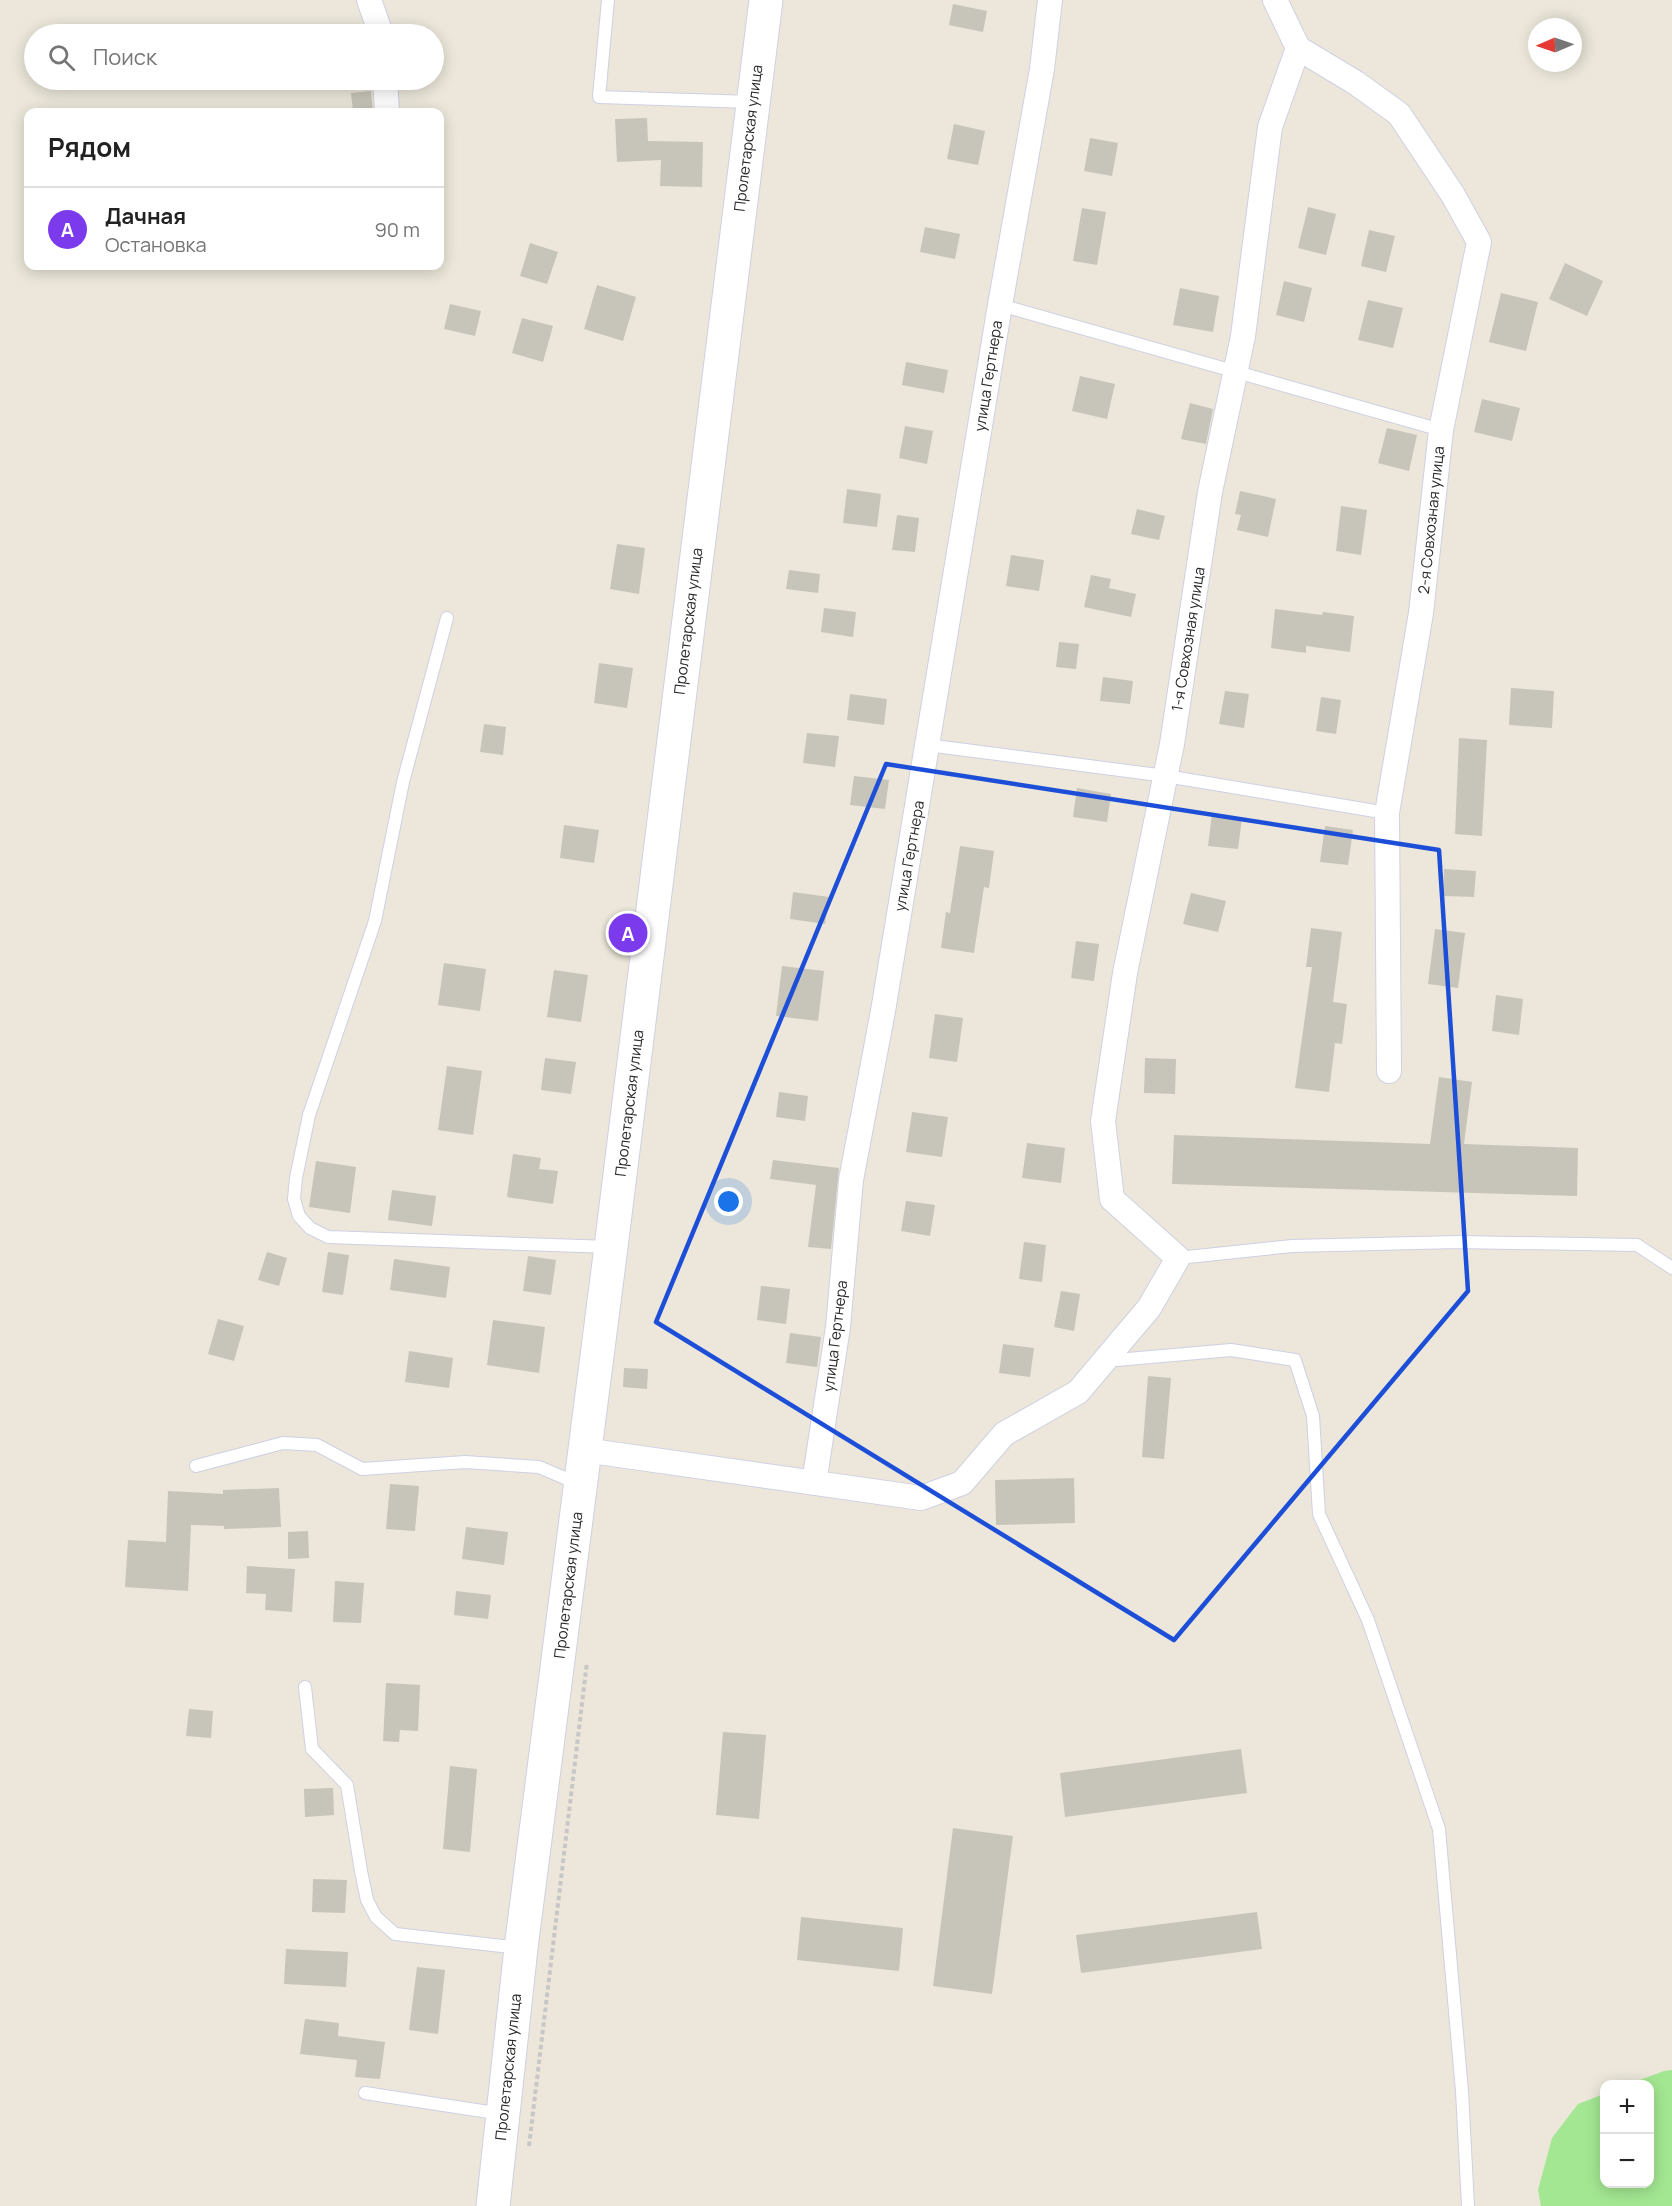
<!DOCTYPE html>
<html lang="ru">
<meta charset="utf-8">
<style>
:root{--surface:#fff;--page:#f6f6f6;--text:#222;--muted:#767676;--line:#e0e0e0;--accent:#7c3aed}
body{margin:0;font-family:Manrope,sans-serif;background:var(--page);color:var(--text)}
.controls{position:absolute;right:18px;bottom:18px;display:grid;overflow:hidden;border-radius:12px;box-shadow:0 3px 15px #0003}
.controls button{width:54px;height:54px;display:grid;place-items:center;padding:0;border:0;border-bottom:2px solid var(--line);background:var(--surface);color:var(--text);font:30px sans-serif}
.compass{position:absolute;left:1528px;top:18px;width:54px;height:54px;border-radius:50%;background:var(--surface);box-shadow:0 3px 15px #0003;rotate:268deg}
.you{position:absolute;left:729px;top:1202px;width:21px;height:21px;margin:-15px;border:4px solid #fff;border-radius:50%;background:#1a73e8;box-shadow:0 0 0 9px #1a73e833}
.badge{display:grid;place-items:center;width:39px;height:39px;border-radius:50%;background:var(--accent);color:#fff;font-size:20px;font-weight:700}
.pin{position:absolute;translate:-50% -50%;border:3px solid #fff;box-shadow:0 2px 6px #0006}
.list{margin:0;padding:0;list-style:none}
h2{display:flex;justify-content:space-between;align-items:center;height:78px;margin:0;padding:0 24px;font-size:26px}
h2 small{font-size:20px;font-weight:400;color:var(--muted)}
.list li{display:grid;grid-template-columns:39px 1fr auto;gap:18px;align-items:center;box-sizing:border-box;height:84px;padding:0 24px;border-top:2px solid var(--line)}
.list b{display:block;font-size:22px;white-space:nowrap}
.list p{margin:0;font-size:20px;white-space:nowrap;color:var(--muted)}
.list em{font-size:20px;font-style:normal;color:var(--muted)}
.icon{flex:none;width:33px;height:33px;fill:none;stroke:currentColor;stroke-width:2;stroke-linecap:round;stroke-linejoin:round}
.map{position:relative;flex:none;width:1672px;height:2206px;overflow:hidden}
.search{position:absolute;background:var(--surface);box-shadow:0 3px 15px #0003;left:24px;top:24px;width:420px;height:66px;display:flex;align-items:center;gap:15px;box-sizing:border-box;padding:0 21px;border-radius:33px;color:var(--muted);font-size:22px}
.panel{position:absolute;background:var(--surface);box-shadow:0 3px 15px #0003;left:24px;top:108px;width:420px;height:162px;border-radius:12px}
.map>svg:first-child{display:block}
.green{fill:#a3e792}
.building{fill:#c7c5b9}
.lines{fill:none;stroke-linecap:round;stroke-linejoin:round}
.service-casing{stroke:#cfd0e3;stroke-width:14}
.minor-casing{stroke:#cfd0e3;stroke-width:26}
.secondary-casing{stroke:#cfd0e3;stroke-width:35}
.path{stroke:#c7c7c7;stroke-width:4;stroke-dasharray:4.5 3;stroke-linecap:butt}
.service{stroke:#fff;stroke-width:12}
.minor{stroke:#fff;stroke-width:24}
.secondary{stroke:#fff;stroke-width:33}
.marked{fill:none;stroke:#1d4ed8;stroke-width:4.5;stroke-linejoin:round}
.labels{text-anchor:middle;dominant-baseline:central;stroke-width:5;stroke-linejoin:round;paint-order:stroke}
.street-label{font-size:15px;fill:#292929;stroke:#fff}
</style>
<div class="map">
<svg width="1672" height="2206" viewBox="0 0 1672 2206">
<rect width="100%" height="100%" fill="#ece7da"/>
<path class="green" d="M1672,2070V2206H1541L1538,2190L1552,2138L1578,2104L1604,2094V2184H1650V2084H1629L1664,2071Z"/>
<path class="building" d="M953,4L987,11L983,32L949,25Z
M371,91L373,112H353L351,93Z
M647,118L648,141L703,142L702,187L660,186L661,160L617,162L615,119Z
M954,124L985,131L978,165L947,159Z
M1090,138L1118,143L1112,176L1084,171Z
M1308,207L1336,214L1326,255L1298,248Z
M1082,208L1106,212L1097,265L1073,261Z
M925,227L960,234L955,259L920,252Z
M1369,230L1395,236L1386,272L1361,266Z
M530,243L558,252L547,284L520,276Z
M1565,263L1603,281L1587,316L1549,299Z
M1284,281L1312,288L1304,322L1276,315Z
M597,285L636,297L623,341L584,329Z
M1180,288L1219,296L1213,332L1173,325Z
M1501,293L1538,302L1526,351L1489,342Z
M1368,300L1403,308L1393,348L1358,340Z
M450,304L481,311L475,336L444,329Z
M522,318L553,326L543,362L512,353Z
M906,362L948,370L944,393L902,385Z
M1080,376L1115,384L1107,419L1072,411Z
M1482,399L1520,408L1512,441L1474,432Z
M1190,403L1213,409L1206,444L1181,439Z
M905,426L933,431L927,464L899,458Z
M1387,428L1417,435L1409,471L1378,463Z
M847,489L881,494L877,527L843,523Z
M1240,491L1276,499L1268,537L1237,530L1241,515L1235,514Z
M1341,506L1367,510L1361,555L1336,551Z
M1137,509L1165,516L1159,540L1131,534Z
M897,515L919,518L915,552L892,550Z
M617,544L645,548L639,594L610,589Z
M1011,555L1044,560L1039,591L1006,586Z
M789,570L820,574L818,593L786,589Z
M1091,575L1111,579L1109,588L1136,594L1131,617L1084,607Z
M824,608L856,612L853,637L821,632Z
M1275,609L1322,615L1323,612L1354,616L1350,652L1306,646V653L1271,648Z
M1059,642L1079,644L1076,669L1056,667Z
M599,663L633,668L627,708L594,703Z
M1103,677L1133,681L1130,704L1100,701Z
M1511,688L1554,691L1552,728L1509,725Z
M1225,691L1249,694L1244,728L1219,724Z
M850,694L887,699L884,725L847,720Z
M1321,697L1341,700L1336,734L1316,731Z
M484,724L506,727L503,755L480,752Z
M807,733L839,736L835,767L803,763Z
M1459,738L1487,740L1482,836L1455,834Z
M854,776L889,780L885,809L850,805Z
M1077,788L1111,794L1107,822L1073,817Z
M1212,814L1242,818L1238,849L1208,846Z
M564,825L599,830L594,863L560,858Z
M1325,826L1353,830L1348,865L1320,862Z
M960,846L994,851L989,888L984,887L974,953L941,948L946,912L950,913Z
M1444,869L1476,871L1474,897L1443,896Z
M793,892L829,897L825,924L790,919Z
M1191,893L1226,901L1218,932L1183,924Z
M1311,928L1342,932L1333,1002L1347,1004L1342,1044L1335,1043L1329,1092L1295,1088L1312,967H1306Z
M1435,929L1465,933L1458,988L1428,984Z
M1076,941L1099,944L1094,981L1071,978Z
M444,963L486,969L480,1011L438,1005Z
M782,966L824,971L818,1021L776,1016Z
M554,970L588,975L581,1022L547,1017Z
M1496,995L1523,999L1519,1035L1492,1031Z
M935,1014L963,1018L957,1062L929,1058Z
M545,1058L576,1062L571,1094L541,1090Z
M1145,1058L1176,1059L1175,1094L1144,1093Z
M447,1066L482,1071L473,1135L438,1130Z
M1439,1077L1472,1082L1464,1144L1578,1148L1577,1196L1172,1184L1174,1135L1430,1144Z
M779,1092L808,1096L805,1121L776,1117Z
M912,1112L948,1117L942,1157L906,1152Z
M1027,1143L1065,1148L1061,1183L1022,1178Z
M513,1154L541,1158L539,1169L558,1171L553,1204L507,1197Z
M773,1160L839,1168L831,1249L808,1247L816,1185L770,1179Z
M316,1161L356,1167L350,1213L309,1207Z
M392,1190L436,1196L432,1226L388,1220Z
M906,1201L935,1205L930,1236L901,1231Z
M1024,1242L1046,1245L1042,1282L1019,1279Z
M267,1252L287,1258L279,1286L258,1280Z
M328,1252L349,1255L343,1295L322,1292Z
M528,1256L556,1260L551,1295L523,1291Z
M394,1259L450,1267L446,1298L390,1290Z
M761,1286L790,1289L786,1324L757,1320Z
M1061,1291L1080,1294L1074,1331L1054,1327Z
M218,1319L244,1326L234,1361L208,1354Z
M493,1320L545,1327L539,1373L487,1365Z
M790,1333L821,1337L817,1367L786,1363Z
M1003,1344L1034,1348L1030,1377L999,1373Z
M409,1351L453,1358L449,1388L405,1382Z
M624,1368L648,1369L647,1389L623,1387Z
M1148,1376L1171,1378L1164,1459L1142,1457Z
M1074,1478L1075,1523L996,1525L995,1480Z
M390,1484L419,1486L415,1531L386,1529Z
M279,1488L281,1527L224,1529V1526L191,1525L188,1591L125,1587L128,1540L166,1542L168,1491L223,1494V1490Z
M466,1527L508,1532L504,1565L462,1559Z
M308,1531L309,1558L288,1559V1532Z
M247,1566L295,1569L292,1612L265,1610L266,1594L246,1593Z
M335,1581L364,1583L361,1623L333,1622Z
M456,1591L491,1595L488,1619L454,1615Z
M386,1683L420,1685L418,1731L400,1730L399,1742L383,1741Z
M189,1709L213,1711L211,1738L186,1736Z
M723,1732L766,1735L759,1819L716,1815Z
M1241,1749L1247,1793L1065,1817L1060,1773Z
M450,1766L477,1769L470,1852L443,1849Z
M333,1788L334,1815L305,1817L304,1789Z
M953,1828L1013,1836L992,1994L933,1986Z
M313,1879L347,1880L345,1913L312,1912Z
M1257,1912L1262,1949L1081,1973L1076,1935Z
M801,1917L903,1928L899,1971L797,1960Z
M286,1949L348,1952L346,1987L284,1984Z
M417,1967L445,1970L438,2034L409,2030Z
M305,2019L339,2023L338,2036L385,2042L380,2079L355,2077L357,2060L300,2054Z"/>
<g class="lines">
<g class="service-casing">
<path id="service" d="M608,0L599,97L752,102
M1000,305L1441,430
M447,618L403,782L375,921L309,1115L296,1178L294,1199L299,1216L310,1228L328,1237L610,1247
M927,745L1166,776L1387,813
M1178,1258L1292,1246L1458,1242L1637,1245L1672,1268
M1105,1361L1231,1350L1295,1360L1313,1416L1319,1514L1368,1620L1439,1829L1462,2091L1468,2206
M196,1466L283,1443L317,1445L362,1469L465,1462L539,1467L579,1484
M305,1687L312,1749L347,1785L361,1871L367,1900L376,1917L395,1934L520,1948
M365,2093L502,2114"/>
</g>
<g class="minor-casing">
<path id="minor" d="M369,0L381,34
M1298,48L1356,83L1399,114L1453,195L1479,242L1441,430L1421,613L1387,813L1389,1071
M385,80L387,112
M584,1450L921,1498L962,1483L1004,1434L1078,1392L1149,1308L1178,1258L1112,1199L1103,1121L1125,973L1172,744L1210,492L1243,336L1270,127L1298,48L1275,0
M814,1483L838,1327L851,1180L883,1011L1000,305L1042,69L1050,0"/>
</g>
<g class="secondary-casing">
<path id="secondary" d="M493,2206L521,1948L611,1247L766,0"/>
</g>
<path class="path" d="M529,2146L587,1662"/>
<use href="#service" class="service"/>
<use href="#minor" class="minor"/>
<use href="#secondary" class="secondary"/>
</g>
<path class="marked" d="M886,764L1439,850L1468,1291L1174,1640L656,1322Z"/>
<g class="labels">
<g class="street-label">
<text transform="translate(748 138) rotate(-83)">Пролетарская улица</text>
<text transform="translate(988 376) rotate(-81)">улица Гертнера</text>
<text transform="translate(1431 520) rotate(-84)">2-я Совхозная улица</text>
<text transform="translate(688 621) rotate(-83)">Пролетарская улица</text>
<text transform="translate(1188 639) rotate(-81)">1-я Совхозная улица</text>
<text transform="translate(909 856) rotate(-80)">улица Гертнера</text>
<text transform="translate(629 1103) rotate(-83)">Пролетарская улица</text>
<text transform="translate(835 1336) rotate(-83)">улица Гертнера</text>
<text transform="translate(568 1585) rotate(-83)">Пролетарская улица</text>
<text transform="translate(508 2067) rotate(-84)">Пролетарская улица</text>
</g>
</g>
</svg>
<div class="controls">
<button>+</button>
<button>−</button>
</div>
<svg class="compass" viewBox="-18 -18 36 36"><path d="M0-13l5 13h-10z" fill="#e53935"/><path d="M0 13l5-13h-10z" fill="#767676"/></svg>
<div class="you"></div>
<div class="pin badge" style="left:628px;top:933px">A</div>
<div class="search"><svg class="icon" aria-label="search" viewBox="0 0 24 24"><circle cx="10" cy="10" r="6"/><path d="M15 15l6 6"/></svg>Поиск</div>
<section class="panel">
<h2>Рядом<small></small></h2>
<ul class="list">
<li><span class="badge">A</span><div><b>Дачная</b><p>Остановка</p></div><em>90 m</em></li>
</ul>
</section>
</div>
